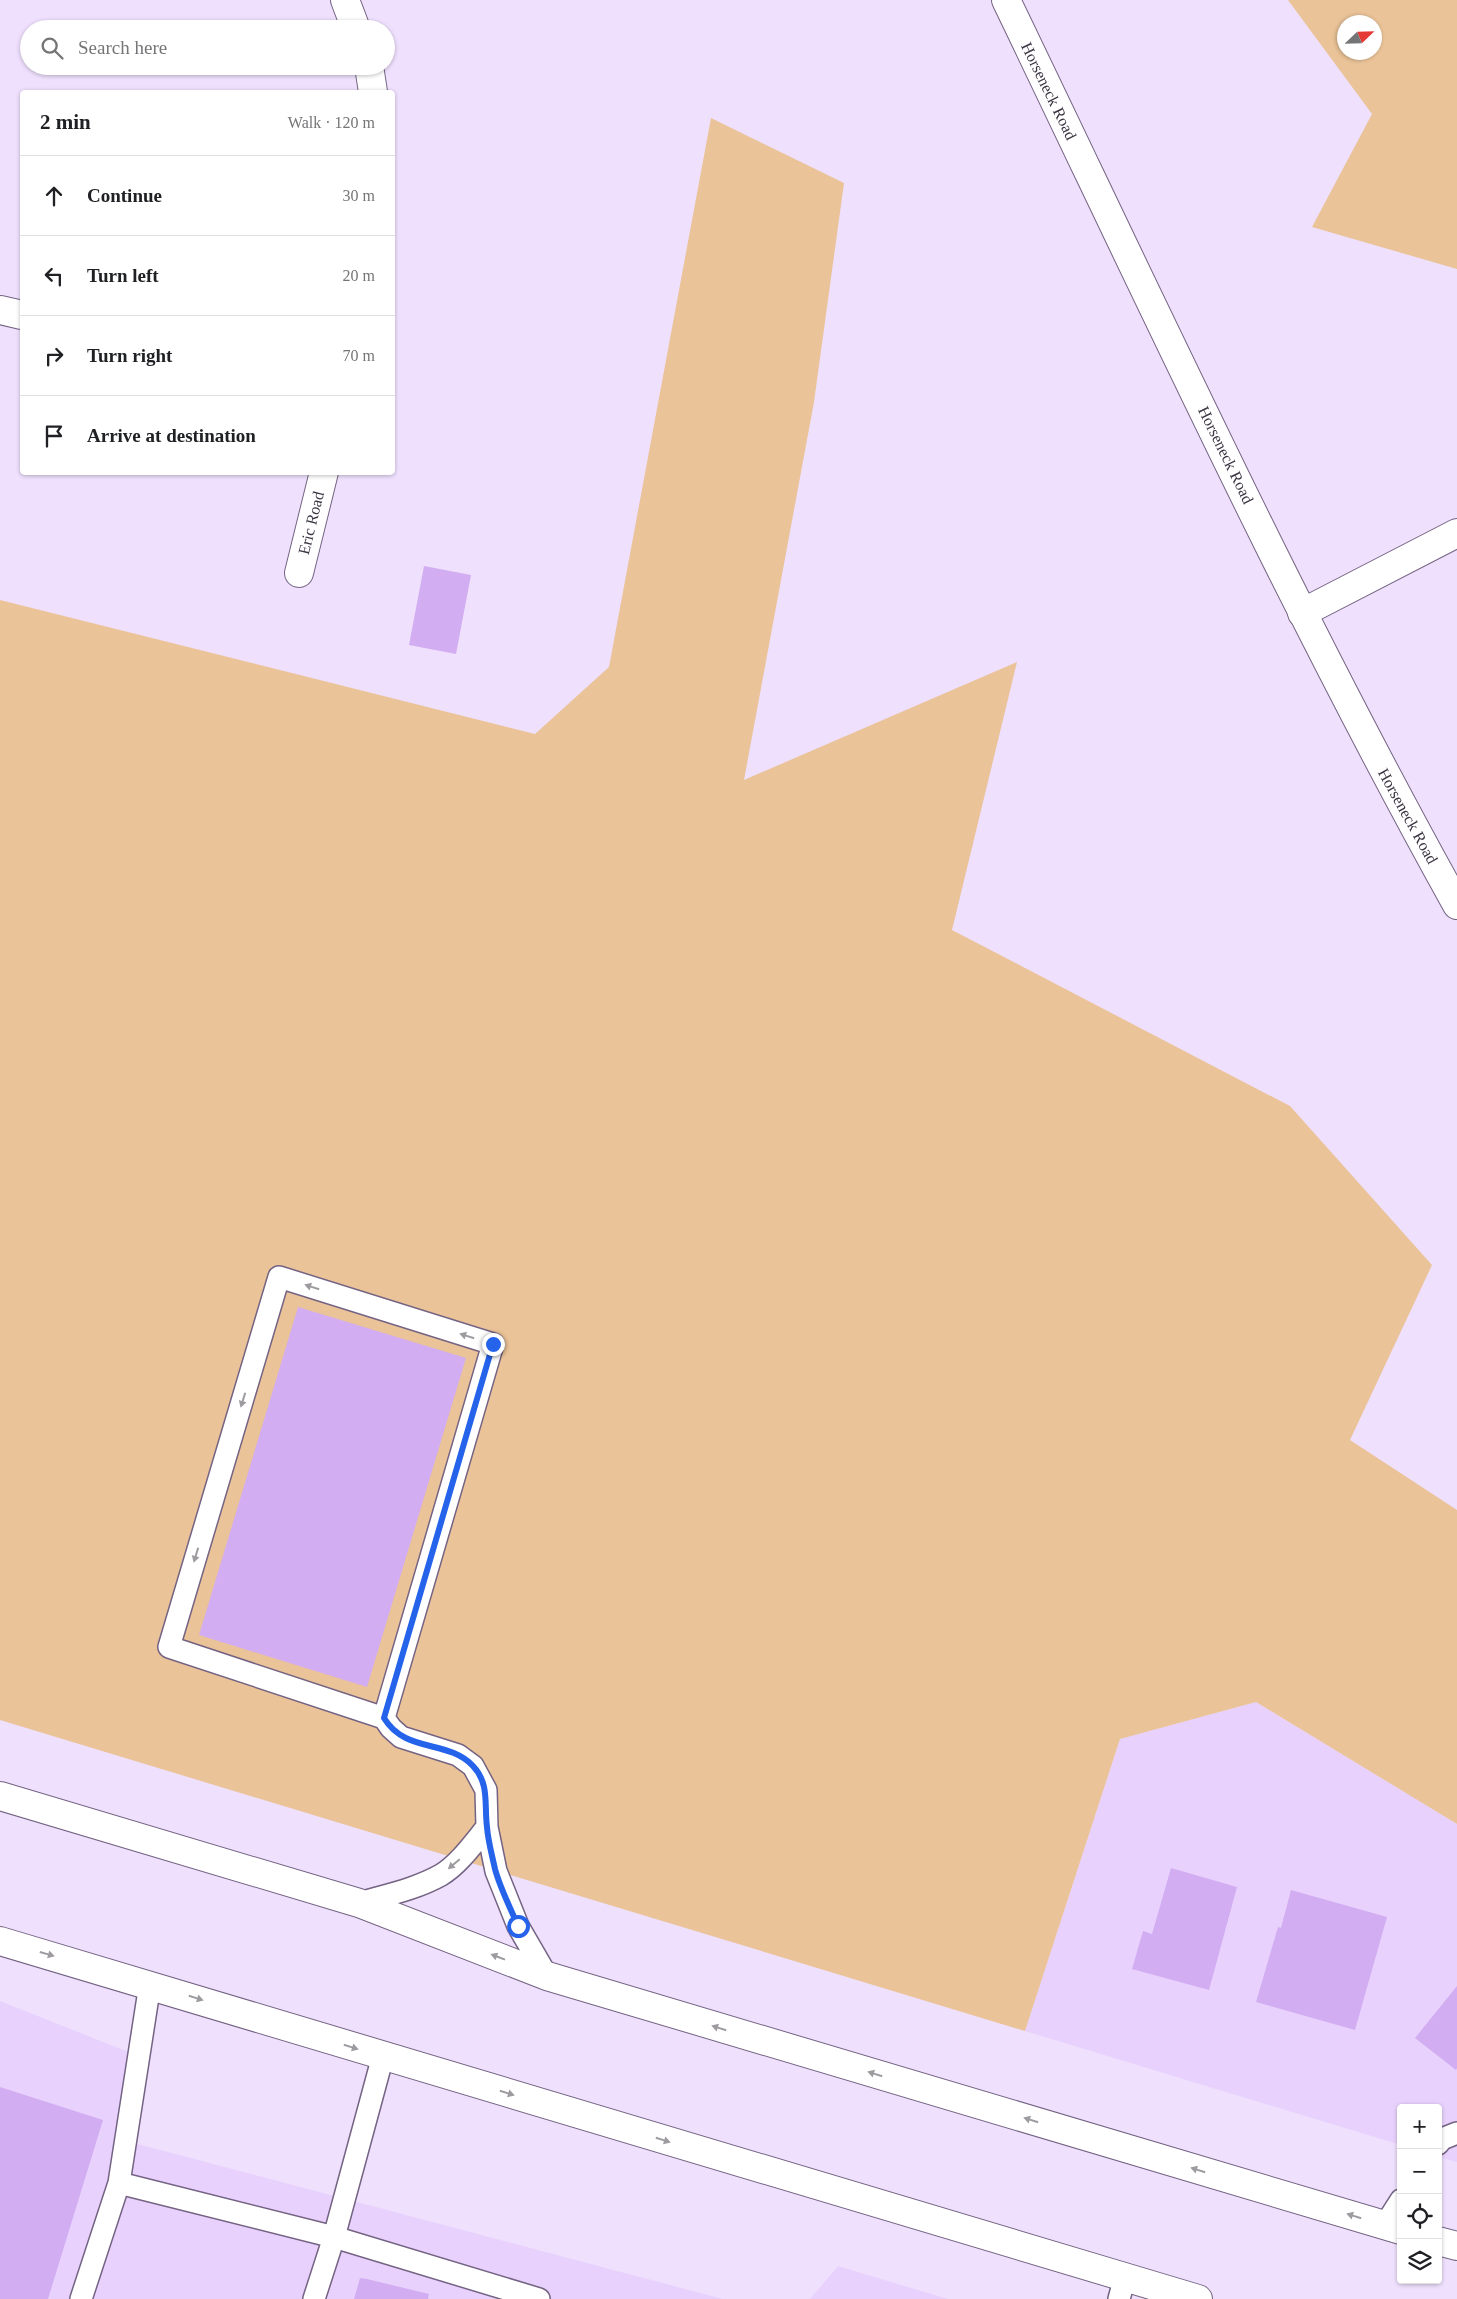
<!DOCTYPE html>
<meta charset="utf-8">
<style>
:root{--surface:#fff;--page:#f2f2f2;--text:#202124;--muted:#757577;--line:#e0e0e0}
body{margin:0;font-family:"Times New Roman",serif;background:var(--page);color:var(--text)}
.controls{position:absolute;right:15px;bottom:15px;display:grid;overflow:hidden;border-radius:5px;box-shadow:0 1px 4px #0004}
.controls button{width:45px;height:45px;display:grid;place-items:center;padding:0;border:0;border-bottom:1px solid var(--line);background:var(--surface);color:var(--text);font:25px sans-serif}
.compass{position:absolute;left:1337px;top:15px;width:45px;height:45px;border-radius:50%;background:var(--surface);box-shadow:0 1px 4px #0004;rotate:67deg}
.stop{position:absolute;width:15px;height:15px;margin:-11px;border:4px solid #2563eb;border-radius:50%;background:#fff}
.stop.end{background:#2563eb;border-color:#fff;box-shadow:0 1px 5px #0008}
.list{margin:0;padding:0;list-style:none}
h2{display:flex;justify-content:space-between;align-items:center;height:65px;margin:0;padding:0 20px;font-size:21px}
h2 small{font-size:16px;font-weight:400;color:var(--muted)}
.list li{display:grid;grid-template-columns:32px 1fr auto;gap:15px;align-items:center;box-sizing:border-box;height:80px;padding:0 20px;border-top:1px solid var(--line)}
.list b{display:block;font-size:19px;white-space:nowrap}
.list em{font-size:16px;font-style:normal;color:var(--muted)}
.icon{flex:none;width:28px;height:28px;fill:none;stroke:currentColor;stroke-width:2;stroke-linecap:round;stroke-linejoin:round}
.map{position:relative;flex:none;width:1457px;height:2299px;overflow:hidden}
.search{position:absolute;background:var(--surface);box-shadow:0 1px 4px #0004;left:20px;top:20px;width:375px;height:55px;display:flex;align-items:center;gap:12px;box-sizing:border-box;padding:0 18px;border-radius:28px;color:var(--muted);font-size:19px}
.panel{position:absolute;background:var(--surface);box-shadow:0 1px 4px #0004;left:20px;top:90px;width:375px;height:385px;border-radius:5px}
.map>svg:first-child{display:block}
.built{fill:#e8d2fd}
.green{fill:#eac398;fill-rule:evenodd}
.building{fill:#d2adf1}
.lines{fill:none;stroke-linecap:round;stroke-linejoin:round}
.lane-casing{stroke:#746383;stroke-width:24}
.street-casing{stroke:#746383;stroke-width:30}
.secondary-casing{stroke:#746383;stroke-width:30}
.highway-casing{stroke:#746383;stroke-width:30}
.lane{stroke:#fff;stroke-width:21}
.street{stroke:#fff;stroke-width:28}
.secondary{stroke:#fff;stroke-width:28}
.highway{stroke:#fff;stroke-width:28}
.oneway{fill:#9d9aa0}
.route{stroke:#2563eb;stroke-width:6}
.labels{text-anchor:middle;dominant-baseline:central;stroke-width:5;stroke-linejoin:round;paint-order:stroke}
.street-label{font-size:16px;fill:#3b3442;stroke:#fff}
</style>
<div class="map">
<svg width="1457" height="2299" viewBox="0 0 1457 2299">
<rect width="100%" height="100%" fill="#efe0fd"/>
<path class="built" d="M1256,1702L1457,1824V2162L1438,2157V2108H1401V2145L1025,2031L1120,1739Z
M0,2001L131,2053L115,2138L723,2299H0Z
M838,2266L948,2299H810Z"/>
<path class="green" d="M1288,0H1457V269L1312,227L1372,114ZM1344,22H1374V52H1344Z
M711,118L844,183L814,402L744,780L1017,662L952,930L1290,1106L1432,1265L1350,1440L1457,1510V1824L1256,1702L1120,1739L1025,2031L0,1720V600L535,734L609,667Z"/>
<path class="building" d="M424,566L471,575L456,654L409,645Z
M298,1307L466,1358L367,1687L199,1635Z
M1171,1868L1237,1887L1209,1990L1132,1969L1143,1931L1152,1934Z
M1291,1890L1387,1917L1355,2030L1256,2002L1278,1927L1281,1928Z
M1457,1986V2068L1456,2070L1415,2038Z
M0,2087L103,2120L48,2299H0Z
M360,2278L367,2279L429,2294L428,2299H354Z"/>
<g class="lines">
<g class="lane-casing">
<path id="lane" d="M384,1718L493,1344L279,1277L169,1647L384,1718L391,1728L401,1737L458,1755L473,1766L486,1790L487,1827L496,1871L518,1926L547,1976
M359,1903C387,1895 416,1889 441,1875C459,1864 473,1844 487,1827
M150,1984L119,2183L334,2237L314,2299
M383,2056L334,2237L539,2299
M1438,2144L1442,2139L1457,2133
M1385,2225L1401,2200
M81,2299L119,2183
M1119,2299L1125,2277"/>
</g>
<g class="street-casing">
<path id="street" d="M345,0L356,29
M369,66L373,92
M0,310L22,315
M299,573L324,472
M1302,613L1457,533"/>
</g>
<g class="secondary-casing">
<path id="secondary" d="M1006,0C1152,303 1293,610 1457,905"/>
</g>
<g class="highway-casing">
<path id="highway" d="M0,1796L359,1903L547,1976L1401,2230
M0,1941L1198,2299
M1438,2241L1457,2246"/>
</g>
<use href="#lane" class="lane"/>
<use href="#street" class="street"/>
<use href="#secondary" class="secondary"/>
<use href="#highway" class="highway"/>
</g>
<defs><path id="oneway-solid" d="M-6-.8H1V-3.2L6.5 0L1 3.2V.8H-6Z" transform="scale(1.25)"/></defs>
<g class="oneway">
<use href="#oneway-solid" transform="translate(312 1287) rotate(-163)"/>
<use href="#oneway-solid" transform="translate(467 1336) rotate(-163)"/>
<use href="#oneway-solid" transform="translate(243 1400) rotate(107)"/>
<use href="#oneway-solid" transform="translate(196 1555) rotate(107)"/>
<use href="#oneway-solid" transform="translate(454 1864) rotate(140)"/>
<use href="#oneway-solid" transform="translate(47 1954) rotate(16)"/>
<use href="#oneway-solid" transform="translate(498 1957) rotate(-159)"/>
<use href="#oneway-solid" transform="translate(196 1998) rotate(17)"/>
<use href="#oneway-solid" transform="translate(719 2028) rotate(-163)"/>
<use href="#oneway-solid" transform="translate(351 2047) rotate(17)"/>
<use href="#oneway-solid" transform="translate(875 2074) rotate(-163)"/>
<use href="#oneway-solid" transform="translate(507 2093) rotate(17)"/>
<use href="#oneway-solid" transform="translate(1031 2120) rotate(-163)"/>
<use href="#oneway-solid" transform="translate(663 2140) rotate(17)"/>
<use href="#oneway-solid" transform="translate(1198 2170) rotate(-163)"/>
<use href="#oneway-solid" transform="translate(1354 2216) rotate(-163)"/>
</g>
<g class="lines">
<path class="route" d="M493,1344L384,1718C406,1754 448,1739 473,1766C490,1784 484,1805 487,1827C488,1841 492,1855 495,1869C500,1888 510,1907 518,1926"/>
</g>
<g class="labels">
<g class="street-label">
<text transform="translate(1049 91) rotate(64)">Horseneck Road</text>
<text transform="translate(1226 455) rotate(64)">Horseneck Road</text>
<text transform="translate(311 523) rotate(-76)">Eric Road</text>
<text transform="translate(1408 816) rotate(61)">Horseneck Road</text>
</g>
</g>
</svg>
<div class="controls">
<button>+</button>
<button>−</button>
<button><svg class="icon" aria-label="locate" viewBox="0 0 24 24"><circle cx="12" cy="12" r="6"/><path d="M12 2v4M12 18v4M2 12h4M18 12h4"/></svg></button>
<button><svg class="icon" aria-label="layers" viewBox="0 0 24 24"><path d="M12 4l9 5-9 5-9-5zM3 14l9 5 9-5"/></svg></button>
</div>
<svg class="compass" viewBox="-18 -18 36 36"><path d="M0-13l5 13h-10z" fill="#e53935"/><path d="M0 13l5-13h-10z" fill="#757577"/></svg>
<div class="stop" style="left:518px;top:1926px"></div>
<div class="stop end" style="left:493px;top:1344px"></div>
<div class="search"><svg class="icon" aria-label="search" viewBox="0 0 24 24"><circle cx="10" cy="10" r="6"/><path d="M15 15l6 6"/></svg>Search here</div>
<section class="panel">
<h2>2 min<small>Walk · 120 m</small></h2>
<ul class="list">
<li><svg class="icon" aria-label="ahead" viewBox="0 0 24 24"><path d="M12 20V5M6 11l6-6 6 6"/></svg><div><b>Continue</b></div><em>30 m</em></li>
<li><svg class="icon" aria-label="left" viewBox="0 0 24 24"><path d="M17 20v-9H6M10 6l-5 5 5 5"/></svg><div><b>Turn left</b></div><em>20 m</em></li>
<li><svg class="icon" aria-label="right" viewBox="0 0 24 24"><path d="M7 20v-9h11M14 6l5 5-5 5"/></svg><div><b>Turn right</b></div><em>70 m</em></li>
<li><svg class="icon" aria-label="arrive" viewBox="0 0 24 24"><path d="M6 21V4h12l-3 4 3 4H6"/></svg><div><b>Arrive at destination</b></div></li>
</ul>
</section>
</div>
